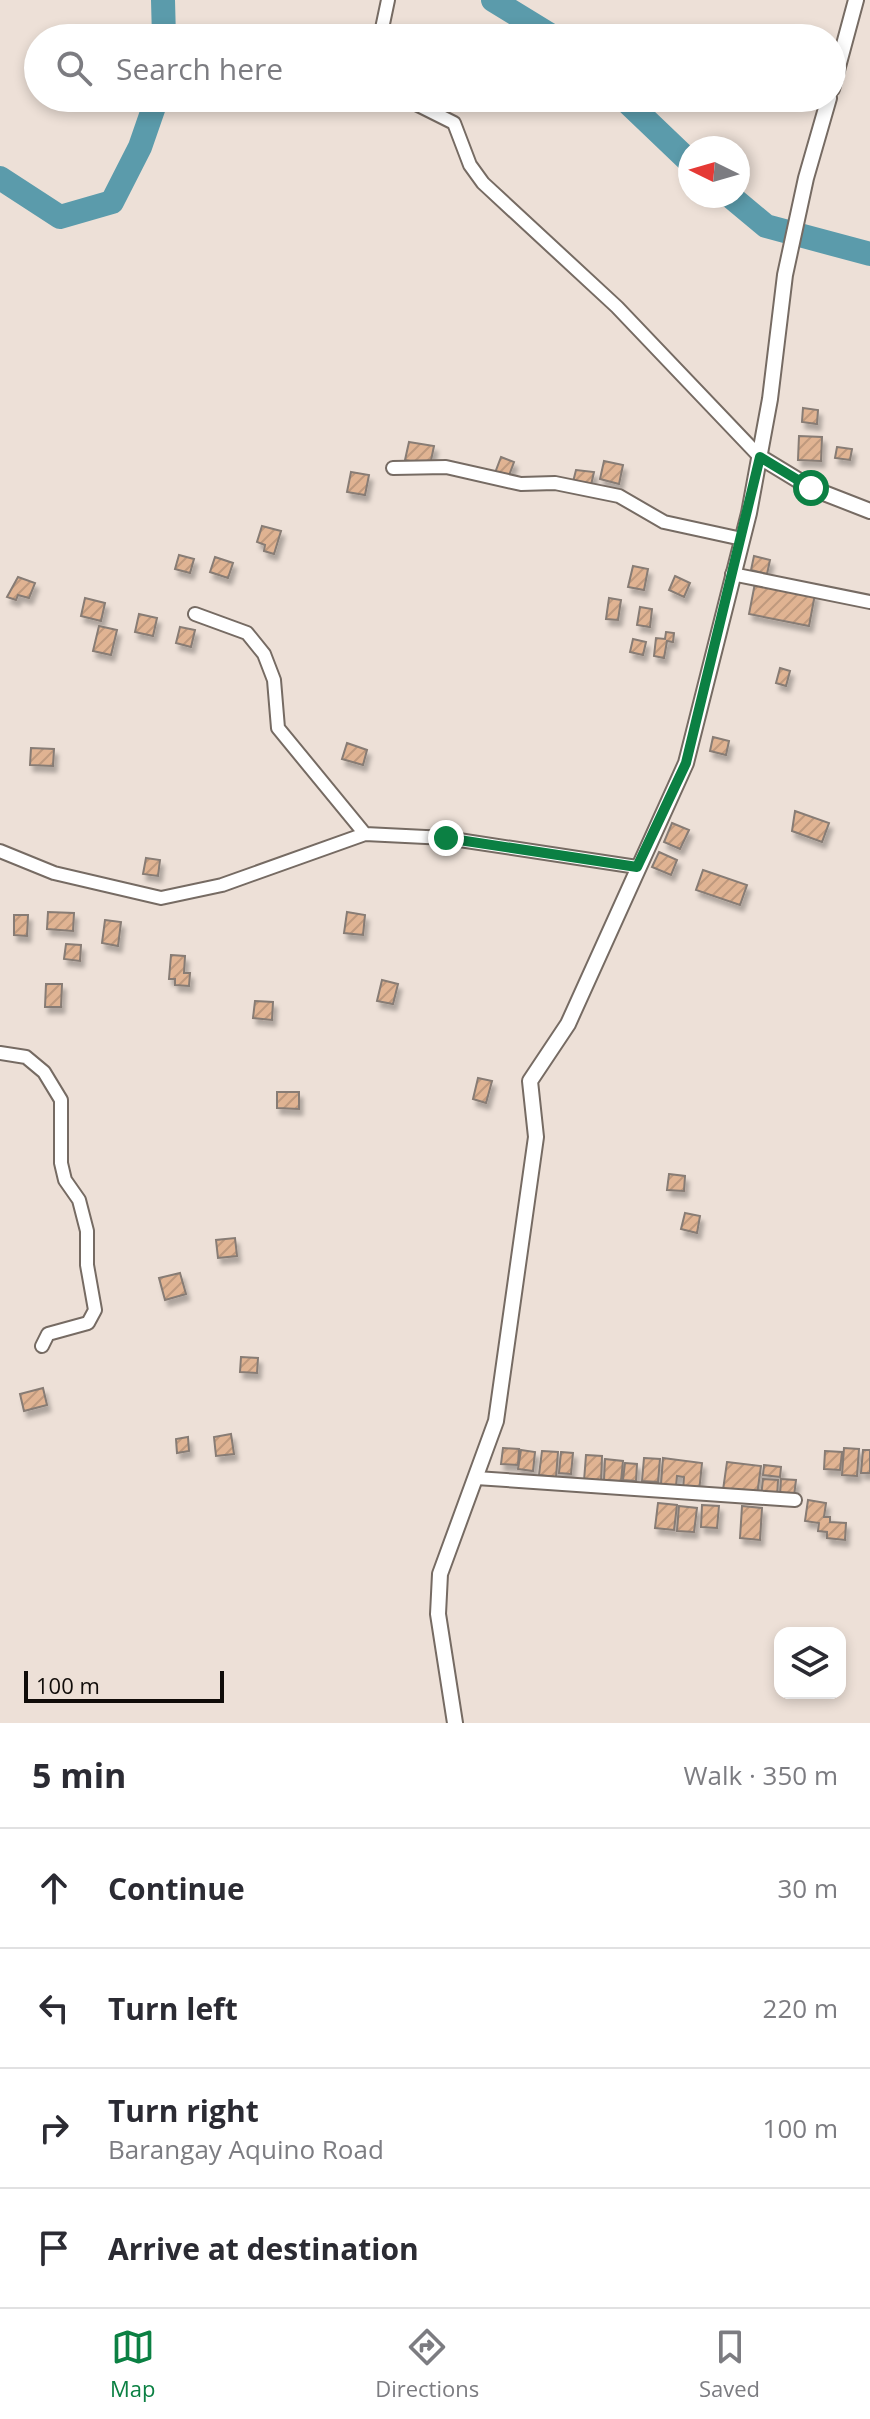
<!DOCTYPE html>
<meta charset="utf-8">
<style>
:root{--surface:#fff;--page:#f2f2f3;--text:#2b2b33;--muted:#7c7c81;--line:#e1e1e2;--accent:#0b8043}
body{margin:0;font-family:"Open Sans",sans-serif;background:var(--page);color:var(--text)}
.controls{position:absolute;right:24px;bottom:24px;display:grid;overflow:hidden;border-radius:16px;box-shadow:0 4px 12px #0003}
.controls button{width:72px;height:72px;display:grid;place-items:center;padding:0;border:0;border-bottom:2px solid var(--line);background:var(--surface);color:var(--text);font:40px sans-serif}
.compass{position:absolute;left:678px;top:136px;width:72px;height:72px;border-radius:50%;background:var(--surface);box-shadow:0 4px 12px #0003;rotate:275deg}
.scale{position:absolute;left:24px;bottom:20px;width:200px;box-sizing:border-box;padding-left:8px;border:4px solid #100c09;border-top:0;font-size:22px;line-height:28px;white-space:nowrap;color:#100c09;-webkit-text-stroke:6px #ede0d7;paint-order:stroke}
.stop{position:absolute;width:24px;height:24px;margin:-18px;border:6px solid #0b8043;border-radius:50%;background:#fff}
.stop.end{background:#0b8043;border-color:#fff;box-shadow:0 2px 8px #0008}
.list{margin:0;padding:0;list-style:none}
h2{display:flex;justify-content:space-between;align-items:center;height:104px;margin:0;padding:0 32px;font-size:34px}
h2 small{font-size:26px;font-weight:400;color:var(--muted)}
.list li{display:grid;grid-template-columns:52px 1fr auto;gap:24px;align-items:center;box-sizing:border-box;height:120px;padding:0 32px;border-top:2px solid var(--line)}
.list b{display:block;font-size:30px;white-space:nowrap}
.list p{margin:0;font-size:26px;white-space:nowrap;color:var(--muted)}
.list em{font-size:26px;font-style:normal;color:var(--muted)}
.icon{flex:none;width:44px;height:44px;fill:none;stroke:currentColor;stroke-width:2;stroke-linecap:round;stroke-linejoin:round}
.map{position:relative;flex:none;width:870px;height:1723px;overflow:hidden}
.search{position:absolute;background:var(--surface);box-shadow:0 4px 12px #0003;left:24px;right:24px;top:24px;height:88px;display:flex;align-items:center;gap:20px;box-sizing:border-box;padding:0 28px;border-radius:44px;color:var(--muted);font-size:30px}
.sheet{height:584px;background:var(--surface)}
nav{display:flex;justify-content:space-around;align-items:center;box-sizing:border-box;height:112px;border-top:2px solid var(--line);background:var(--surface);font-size:22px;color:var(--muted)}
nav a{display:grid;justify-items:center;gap:4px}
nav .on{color:var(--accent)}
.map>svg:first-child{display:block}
</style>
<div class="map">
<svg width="870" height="1723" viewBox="0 0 870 1723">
<defs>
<pattern id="building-hatch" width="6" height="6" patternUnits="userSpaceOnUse" patternTransform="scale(2)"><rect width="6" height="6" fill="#e0b392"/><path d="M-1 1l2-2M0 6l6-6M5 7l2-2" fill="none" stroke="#bf997d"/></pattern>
<filter id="shadow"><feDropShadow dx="3.5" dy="6" stdDeviation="2" flood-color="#0004"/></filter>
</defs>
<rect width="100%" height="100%" fill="#ede0d7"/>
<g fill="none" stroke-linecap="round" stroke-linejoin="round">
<path stroke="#5b9bab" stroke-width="24" d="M163 0 164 38
M493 0 555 38
M623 98 690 162
M0 178 60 217 112 202 140 147 157 98
M730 196 766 226 870 254"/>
</g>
<path fill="url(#building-hatch)" stroke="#877c74" stroke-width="2" filter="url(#shadow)" d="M803 408 818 410 817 424 802 422Z
M799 436 822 437 821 461 798 460Z
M409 442 434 446 430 465 405 460Z
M837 447 852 449 850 460 835 458Z
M501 457 514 462 508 478 495 473Z
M604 461 623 465 619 484 600 479Z
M576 470 594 472 591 485 573 482Z
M351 472 369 475 365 495 347 492Z
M262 526 281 531 274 554 264 551 265 545 257 542Z
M179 555 194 559 190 573 175 569Z
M754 556 770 560 767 574 751 570Z
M215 557 233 563 228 578 210 572Z
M633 566 648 569 644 590 628 587Z
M675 576 690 583 684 597 669 590Z
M18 577 35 583 29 598 18 595 16 600 7 597Z
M755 583 815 594 809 626 749 614Z
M85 598 105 603 101 621 81 616Z
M609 598 621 600 618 620 606 619Z
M640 607 652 609 650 627 637 625Z
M139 614 157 618 153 636 135 632Z
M99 626 117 630 111 655 93 651Z
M180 627 195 630 191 647 176 643Z
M666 632 674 633 673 642 667 641 664 658 654 656 656 638 665 639Z
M633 639 646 642 643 655 630 652Z
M780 668 790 671 786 686 776 683Z
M713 737 729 741 726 755 710 751Z
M347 743 367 750 363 765 342 759Z
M31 748 54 749 53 766 30 765Z
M795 811 829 823 822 842 792 831Z
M672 823 689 830 680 849 664 842Z
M659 852 677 860 671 875 652 867Z
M146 858 160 860 158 876 143 874Z
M703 870 747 885 740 905 696 890Z
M48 912 74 913 73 931 47 929Z
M347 912 365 915 363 935 344 933Z
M14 915H28L27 936 14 935Z
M105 920 121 922 118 946 102 943Z
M66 944 81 945 80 961 64 959Z
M171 955 185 956 184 973H190L189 986 175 985V979H169Z
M382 980 398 984 393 1004 377 1001Z
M46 984H62L61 1007H45Z
M255 1001 273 1002 272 1020 253 1018Z
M478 1078 492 1081 486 1103 473 1099Z
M277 1092H299V1109L277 1108Z
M669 1174 685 1176 684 1191 667 1190Z
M685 1213 700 1216 697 1233 681 1229Z
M235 1238 237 1256 218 1258 216 1240Z
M180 1273 186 1294 165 1300 159 1278Z
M241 1357 258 1358 257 1373 240 1372Z
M43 1388 47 1405 24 1411 20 1394Z
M231 1434 234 1454 216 1456 214 1437Z
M188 1437 189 1451 177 1453 176 1439Z
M503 1448 519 1449 518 1465 501 1464Z
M844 1448 859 1449 857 1476 842 1475Z
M521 1450 535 1452 533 1471 518 1469Z
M863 1450H870V1473H861Z
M542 1451 558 1452 556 1477 539 1475Z
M825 1451 842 1452 840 1470 824 1469Z
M561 1452 573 1453 571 1474 559 1473Z
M586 1455 602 1456 601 1482 584 1481Z
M644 1458 660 1459 658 1482 642 1481Z
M663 1458 702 1463 699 1492 683 1490 684 1477 677 1476 676 1486 661 1484Z
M605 1459 623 1461 621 1481 604 1480Z
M727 1462 761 1466 757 1495 723 1490Z
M625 1463 637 1464 636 1481 623 1480Z
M764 1465 781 1467 780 1477 763 1475Z
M763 1479 778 1480 777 1497H761Z
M781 1479 796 1480 794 1496 780 1495Z
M808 1500 826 1503 824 1517H830V1522L846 1523 845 1540 827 1538V1532L818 1531 819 1523 805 1521Z
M658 1503 677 1505 674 1530 655 1528Z
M702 1505 719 1506 717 1528 701 1527Z
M679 1506 697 1508 694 1532 677 1531Z
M742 1506 762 1508 760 1540 740 1538Z"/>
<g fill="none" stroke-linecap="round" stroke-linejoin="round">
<g stroke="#766b63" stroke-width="16">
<path id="minor" d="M380 38 388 0
M404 98 454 123 470 165 483 183 617 307 760 457
M393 468 446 467 521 484 555 483 619 496 664 522 742 539
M732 574 870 602
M195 614 247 633 264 654 274 680 278 728 365 834
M0 851 54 873 161 898 222 885 365 834 446 838 637 867
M0 1053 26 1057 44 1072 61 1100V1163L65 1180 79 1200 87 1231V1265L95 1310 88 1323 48 1334 42 1346
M476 1478 795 1500"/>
</g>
<g stroke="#766b63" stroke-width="18">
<path id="tertiary" d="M832 89 856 0
M760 457 811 488 870 511
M455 1723 438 1614 440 1574 496 1421 536 1137 530 1081 568 1024 686 763 749 513 770 399 785 275 806 178 829 98"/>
</g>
<use href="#minor" stroke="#fff" stroke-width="12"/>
<use href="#tertiary" stroke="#fff" stroke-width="14"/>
</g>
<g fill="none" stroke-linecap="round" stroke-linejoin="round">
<path stroke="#0b8043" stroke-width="10" d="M446 838 637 867 686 763 760 457 811 488"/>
</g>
</svg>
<div class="controls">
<button><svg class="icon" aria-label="layers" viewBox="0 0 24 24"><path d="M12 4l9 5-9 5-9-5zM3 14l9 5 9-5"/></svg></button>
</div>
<svg class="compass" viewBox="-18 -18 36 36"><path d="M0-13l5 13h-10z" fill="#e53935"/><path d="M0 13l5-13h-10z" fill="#7c7c81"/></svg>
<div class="scale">100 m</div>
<div class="stop" style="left:811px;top:488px"></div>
<div class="stop end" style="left:446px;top:838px"></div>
<div class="search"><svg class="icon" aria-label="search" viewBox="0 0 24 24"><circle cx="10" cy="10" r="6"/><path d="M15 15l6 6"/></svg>Search here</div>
</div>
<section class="sheet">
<h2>5 min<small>Walk · 350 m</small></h2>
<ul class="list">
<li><svg class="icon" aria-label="ahead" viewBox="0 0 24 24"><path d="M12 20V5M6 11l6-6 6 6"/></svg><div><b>Continue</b></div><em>30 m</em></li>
<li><svg class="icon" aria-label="left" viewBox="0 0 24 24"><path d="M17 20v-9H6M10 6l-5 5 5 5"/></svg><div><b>Turn left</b></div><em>220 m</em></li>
<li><svg class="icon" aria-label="right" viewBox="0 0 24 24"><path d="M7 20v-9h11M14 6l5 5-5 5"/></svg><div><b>Turn right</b><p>Barangay Aquino Road</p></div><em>100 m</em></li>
<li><svg class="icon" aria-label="arrive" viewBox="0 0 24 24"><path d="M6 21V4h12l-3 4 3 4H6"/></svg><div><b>Arrive at destination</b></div></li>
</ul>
</section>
<nav>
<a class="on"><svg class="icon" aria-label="map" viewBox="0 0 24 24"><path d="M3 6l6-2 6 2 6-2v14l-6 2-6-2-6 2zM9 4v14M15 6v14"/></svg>Map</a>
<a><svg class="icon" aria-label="directions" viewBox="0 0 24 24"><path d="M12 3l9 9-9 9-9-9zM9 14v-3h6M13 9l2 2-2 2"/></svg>Directions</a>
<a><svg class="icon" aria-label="saved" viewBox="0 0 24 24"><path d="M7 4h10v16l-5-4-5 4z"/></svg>Saved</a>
</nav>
